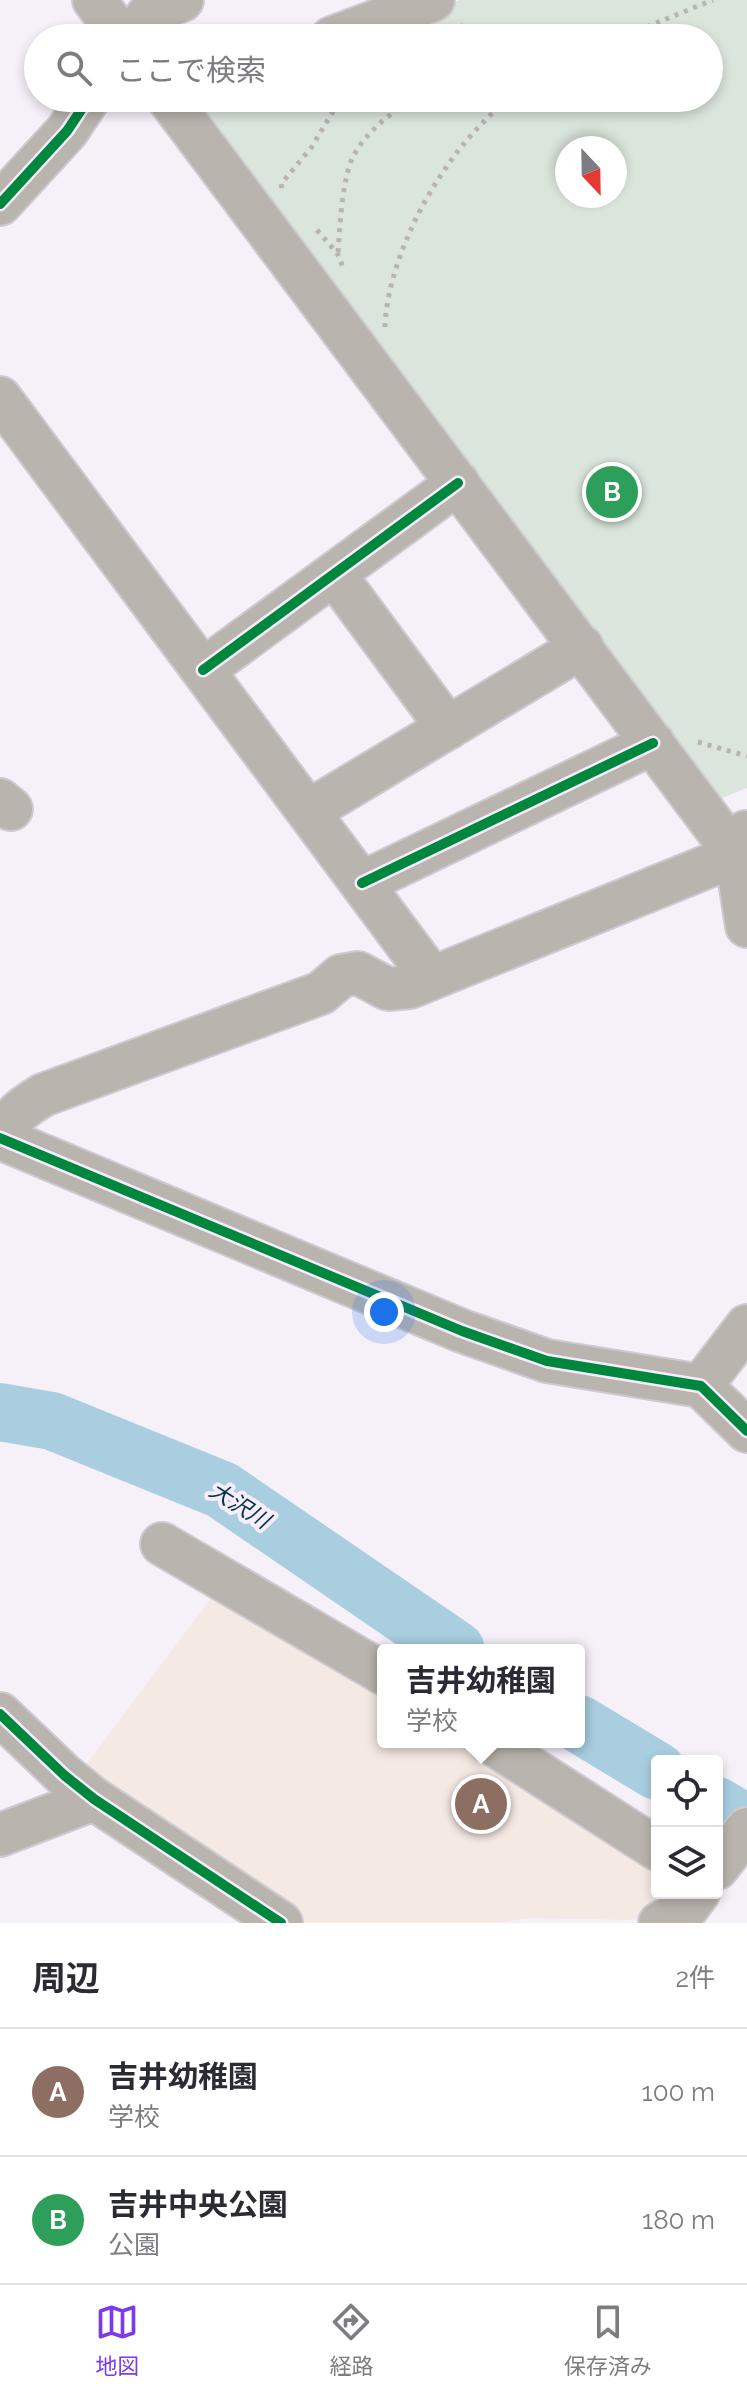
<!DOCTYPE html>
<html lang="ja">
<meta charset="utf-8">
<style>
:root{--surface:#fff;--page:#f7f7f7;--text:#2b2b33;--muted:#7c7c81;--line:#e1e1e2;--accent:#7c3aed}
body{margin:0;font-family:Raleway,"Noto Sans JP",sans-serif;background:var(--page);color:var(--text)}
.controls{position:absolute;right:24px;bottom:24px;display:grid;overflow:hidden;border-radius:8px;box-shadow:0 4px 12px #0003}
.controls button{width:72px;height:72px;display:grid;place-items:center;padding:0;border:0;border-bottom:2px solid var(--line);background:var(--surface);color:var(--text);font:40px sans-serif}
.compass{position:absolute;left:555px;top:136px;width:72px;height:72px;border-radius:50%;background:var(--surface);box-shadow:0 4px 12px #0003;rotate:158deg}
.you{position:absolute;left:384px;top:1312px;width:28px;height:28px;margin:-20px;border:6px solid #fff;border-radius:50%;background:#1a73e8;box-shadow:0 0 0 12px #1a73e833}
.badge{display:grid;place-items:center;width:52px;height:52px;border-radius:50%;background:var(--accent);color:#fff;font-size:26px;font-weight:700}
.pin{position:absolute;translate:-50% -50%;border:4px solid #fff;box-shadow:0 2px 8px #0006}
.popup{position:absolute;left:377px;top:1644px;width:208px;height:104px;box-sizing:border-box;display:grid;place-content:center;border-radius:8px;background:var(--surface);filter:drop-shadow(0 2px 6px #0005);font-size:26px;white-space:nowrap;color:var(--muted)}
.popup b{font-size:30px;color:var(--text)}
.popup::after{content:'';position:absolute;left:50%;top:100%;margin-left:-16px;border:16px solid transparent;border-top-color:var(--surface)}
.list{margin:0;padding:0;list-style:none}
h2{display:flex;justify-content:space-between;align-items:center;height:104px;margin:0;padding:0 32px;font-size:34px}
h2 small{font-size:26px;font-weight:400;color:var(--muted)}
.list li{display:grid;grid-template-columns:52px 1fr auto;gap:24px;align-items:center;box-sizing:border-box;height:128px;padding:0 32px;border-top:2px solid var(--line)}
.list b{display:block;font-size:30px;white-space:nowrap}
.list p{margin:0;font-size:26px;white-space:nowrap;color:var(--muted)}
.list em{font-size:26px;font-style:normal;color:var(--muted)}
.icon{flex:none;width:44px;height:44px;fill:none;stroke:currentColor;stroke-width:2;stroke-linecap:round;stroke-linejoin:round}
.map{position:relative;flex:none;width:747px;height:1923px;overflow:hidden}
.search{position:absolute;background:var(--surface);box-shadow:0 4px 12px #0003;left:24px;right:24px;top:24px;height:88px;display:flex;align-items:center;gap:20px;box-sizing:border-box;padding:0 28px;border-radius:44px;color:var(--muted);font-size:30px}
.sheet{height:360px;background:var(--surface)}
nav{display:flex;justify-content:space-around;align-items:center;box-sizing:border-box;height:112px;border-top:2px solid var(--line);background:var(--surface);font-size:22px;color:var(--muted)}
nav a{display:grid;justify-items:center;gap:4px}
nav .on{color:var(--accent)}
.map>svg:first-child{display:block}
</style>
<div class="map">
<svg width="747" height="1923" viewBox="0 0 747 1923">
<rect width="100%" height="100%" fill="#f6f0f8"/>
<path fill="#f5e9e3" d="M218 1589 383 1684V1742H474L657 1859V1893H683L657 1914 630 1920 529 1918 497 1923H306L79 1774Z"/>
<path fill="#dae5db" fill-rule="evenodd" d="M460 0H747V788L714 801 180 105 199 98H709V38H359ZM567 148H615V196H567Z"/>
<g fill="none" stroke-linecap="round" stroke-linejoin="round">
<path stroke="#a8cee0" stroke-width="58" d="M0 1412 52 1421 222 1490 456 1650
M579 1724 657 1771
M717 1806 747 1824"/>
<g stroke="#cfcad1" stroke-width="46">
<path id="minor" d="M94 0 123 38
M131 38 148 15 182 0
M332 38 433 0
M168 98 736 855 747 926
M0 204 67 131 89 98
M0 398 432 978
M334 574 448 728
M203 670 458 483
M0 800 11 809
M309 811 582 647
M362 883 653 743
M0 1138 462 1331 547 1361 701 1386 747 1431
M1 1138C12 1115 22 1108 43 1095L321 993 341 976 358 973 388 989 410 987 736 855 746 832
M701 1386 747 1326
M162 1544 383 1673
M0 1714 64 1775 94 1799 281 1923
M490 1742 657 1849
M0 1835 94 1799
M717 1868 747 1829
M660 1923 687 1908 698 1893"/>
</g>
<path stroke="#b9b4b2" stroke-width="5" stroke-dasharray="4 6" stroke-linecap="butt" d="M460 24 465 38
M619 38 713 0
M282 188 281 184 311 148 332 113 345 98
M317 230 337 253 343 267
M338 252C340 226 342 182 352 159 364 133 391 113 414 98
M385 327C388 249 448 144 511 98
M698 742 747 756"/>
<use href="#minor" stroke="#bab4ae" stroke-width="42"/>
<g stroke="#f7ecfc" stroke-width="15">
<path id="cycleway" d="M0 204 67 131 89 98
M203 670 458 483
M362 883 653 743
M0 1138 462 1331 547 1361 701 1386 747 1431
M0 1714 64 1775 94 1799 281 1923"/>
</g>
<use href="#cycleway" stroke="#00873e" stroke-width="10"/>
</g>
<g text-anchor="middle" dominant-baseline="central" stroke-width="8" stroke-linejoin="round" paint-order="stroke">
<g font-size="22" font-style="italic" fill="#003646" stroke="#f7ecfc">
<text transform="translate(240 1505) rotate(32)">大沢川</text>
</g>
</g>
</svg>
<div class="controls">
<button><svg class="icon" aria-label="locate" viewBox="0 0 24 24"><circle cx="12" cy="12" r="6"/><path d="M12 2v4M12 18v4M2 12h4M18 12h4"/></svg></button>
<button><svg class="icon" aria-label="layers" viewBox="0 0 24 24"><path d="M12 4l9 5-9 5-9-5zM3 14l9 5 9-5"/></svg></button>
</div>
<svg class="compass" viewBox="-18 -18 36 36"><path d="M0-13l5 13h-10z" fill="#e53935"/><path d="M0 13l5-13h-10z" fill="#7c7c81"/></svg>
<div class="you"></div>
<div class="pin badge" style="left:481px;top:1804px;background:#8d6e63">A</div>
<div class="popup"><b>吉井幼稚園</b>学校</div>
<div class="pin badge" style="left:612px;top:492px;background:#2e9e5b">B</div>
<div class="search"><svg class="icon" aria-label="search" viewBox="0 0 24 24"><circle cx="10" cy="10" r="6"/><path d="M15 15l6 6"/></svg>ここで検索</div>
</div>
<section class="sheet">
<h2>周辺<small>2件</small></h2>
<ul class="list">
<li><span class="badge" style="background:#8d6e63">A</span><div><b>吉井幼稚園</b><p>学校</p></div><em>100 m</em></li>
<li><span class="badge" style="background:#2e9e5b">B</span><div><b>吉井中央公園</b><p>公園</p></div><em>180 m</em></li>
</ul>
</section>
<nav>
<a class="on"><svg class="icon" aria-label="map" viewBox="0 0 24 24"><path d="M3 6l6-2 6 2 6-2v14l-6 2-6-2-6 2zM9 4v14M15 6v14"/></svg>地図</a>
<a><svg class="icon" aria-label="directions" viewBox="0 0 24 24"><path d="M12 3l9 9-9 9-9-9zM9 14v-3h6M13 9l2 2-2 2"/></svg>経路</a>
<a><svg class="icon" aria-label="saved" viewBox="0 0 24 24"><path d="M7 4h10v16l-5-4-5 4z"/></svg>保存済み</a>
</nav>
